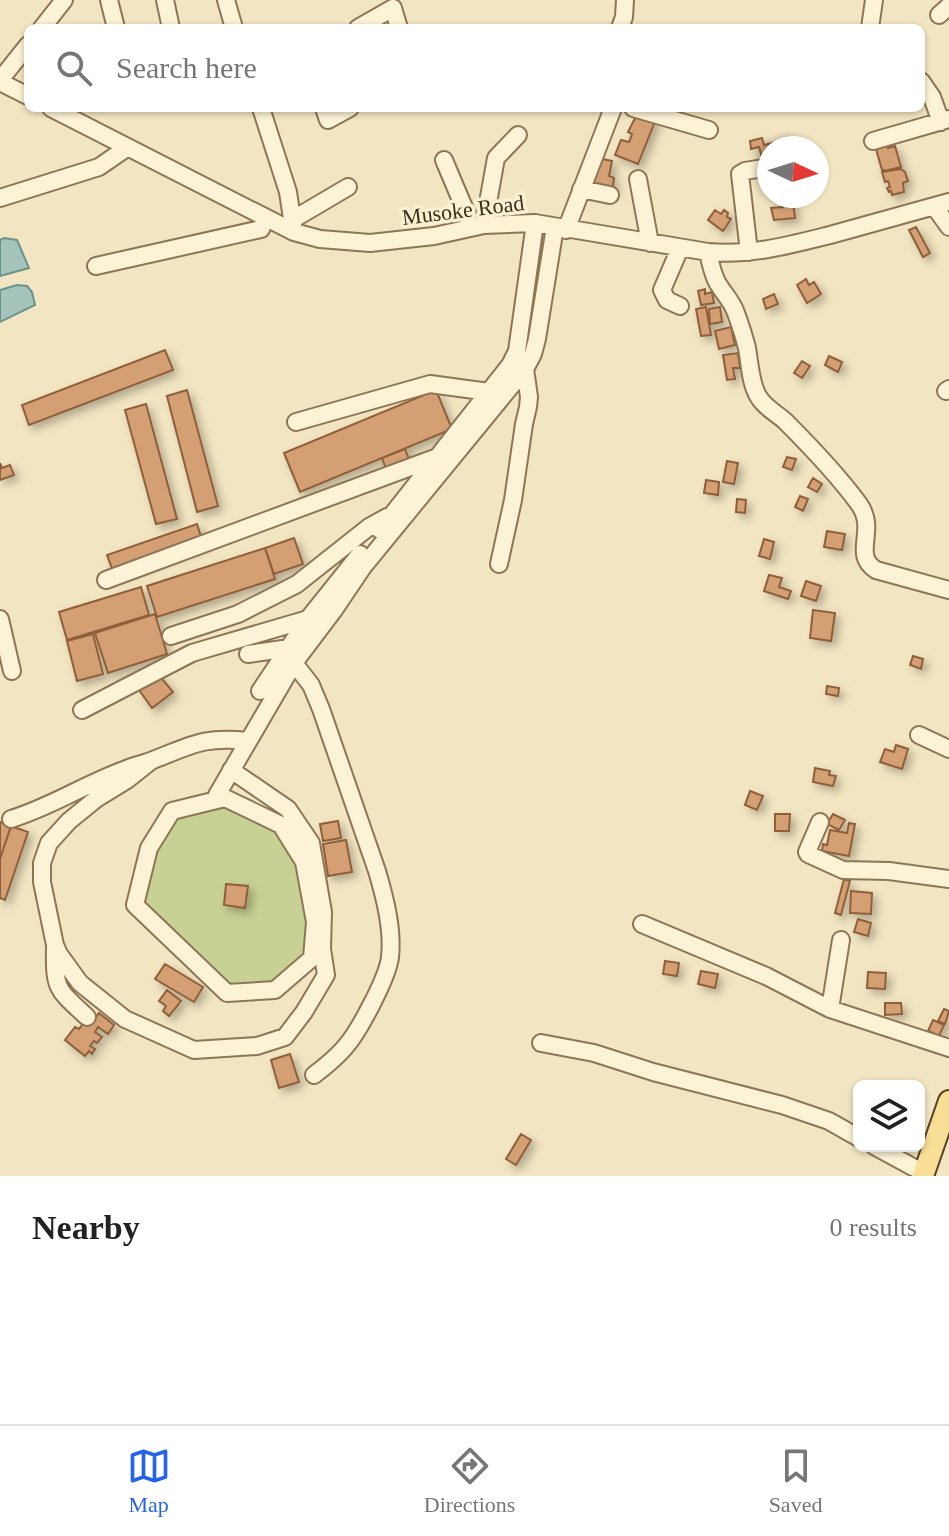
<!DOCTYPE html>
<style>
:root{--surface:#fff;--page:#f2f2f2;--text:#222;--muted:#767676;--line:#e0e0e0;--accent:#2563eb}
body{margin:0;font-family:Georgia,serif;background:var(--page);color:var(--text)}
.controls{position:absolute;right:24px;bottom:24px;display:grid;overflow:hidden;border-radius:12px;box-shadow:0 2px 6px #0004}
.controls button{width:72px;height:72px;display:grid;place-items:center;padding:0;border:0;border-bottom:2px solid var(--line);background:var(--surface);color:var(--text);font:40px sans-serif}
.compass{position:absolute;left:757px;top:136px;width:72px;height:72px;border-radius:50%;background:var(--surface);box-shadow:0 2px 6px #0004;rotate:94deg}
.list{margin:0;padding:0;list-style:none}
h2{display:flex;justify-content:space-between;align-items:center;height:104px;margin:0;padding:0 32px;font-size:34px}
h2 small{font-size:26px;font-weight:400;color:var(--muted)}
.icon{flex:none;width:44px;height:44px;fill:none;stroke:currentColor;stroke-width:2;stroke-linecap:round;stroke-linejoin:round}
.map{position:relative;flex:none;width:949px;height:1176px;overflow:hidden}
.search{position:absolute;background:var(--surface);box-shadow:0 2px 6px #0004;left:24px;right:24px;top:24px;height:88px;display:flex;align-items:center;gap:20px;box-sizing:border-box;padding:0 28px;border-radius:12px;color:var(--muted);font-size:30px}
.sheet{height:248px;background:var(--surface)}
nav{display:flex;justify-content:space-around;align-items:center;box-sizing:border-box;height:112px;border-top:2px solid var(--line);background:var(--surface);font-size:22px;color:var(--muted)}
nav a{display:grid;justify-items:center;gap:4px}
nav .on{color:var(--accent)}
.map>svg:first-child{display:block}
</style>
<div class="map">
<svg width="949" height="1176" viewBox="0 0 949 1176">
<defs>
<filter id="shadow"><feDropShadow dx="4.5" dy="4.5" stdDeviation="4" flood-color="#0004"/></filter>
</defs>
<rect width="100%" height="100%" fill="#f2e5c1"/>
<path fill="#c8d194" d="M225 798 281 825 304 862 312 958 275 990 227 993 135 905 172 811Z"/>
<path fill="#a4c4bc" stroke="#6a938b" stroke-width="2" d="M4 238 17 240 29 268 0 276V240Z
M17 285 27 286 32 292 35 305 0 322V290Z"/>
<path fill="#d49f73" stroke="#8f5f3a" stroke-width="2" filter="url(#shadow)" d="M636 116 656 119 638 164 615 155 621 140 629 142 632 134 628 132Z
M762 138 764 145 785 140 787 148H769V156L762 158 759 147 751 149 750 141Z
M887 145 888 148 895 146 901 167 884 171V170H882L876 149Z
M598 158 612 161 609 176 614 178 612 192 585 186Z
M901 169 905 172 908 181 903 183 904 192 892 195 891 191 889 192 887 188 890 187 888 181 885 182 882 172Z
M786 199V204L793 202 795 218 774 220 771 208 783 207 782 200Z
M715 210 721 214 724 210 728 213 727 217 731 219 723 231 708 220Z
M916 227 930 253 923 257 909 230Z
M806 279 809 285 814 282 821 294 807 303 797 285Z
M705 289V294L712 292 714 303 701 305 698 291Z
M774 294 778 304 766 309 763 299Z
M706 307 711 335 701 336 696 309Z
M720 307 722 322 710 324 709 309Z
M731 327 735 345 719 349 715 331Z
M165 350 173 370 29 425 22 405Z
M738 353 740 368H733L735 379 727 380 723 355Z
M829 356 842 362 838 372 825 365Z
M802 361 810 366 802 378 794 373Z
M187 390 218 506 197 512 167 396Z
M436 390 452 429 300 492 284 453Z
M146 404 177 519 156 524 125 410Z
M405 449 409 459 386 469 382 458Z
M787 457 796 459 792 470 783 467Z
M727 461 738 463 734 484 723 482Z
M0 463 2 468 10 465 14 475 0 480Z
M813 478 822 484 817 492 808 487Z
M706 480 719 482 718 495 704 493Z
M800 496 808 499 803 511 795 507Z
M737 499 746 500 745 513 736 512Z
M197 524 203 543 114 574 107 555Z
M827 531 845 534 842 550 824 547Z
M294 538 303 564 274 574 265 548Z
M764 539 774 542 770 559 759 556Z
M265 548 275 579 157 617 147 586Z
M769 575 782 578 779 587 791 591 788 599 764 591Z
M806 581 821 586 816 601 801 596Z
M141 587 149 615 67 640 59 612Z
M813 610 835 613 831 641 810 638Z
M155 614 167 654 108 673 95 633Z
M93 634 103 674 77 681 67 641Z
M913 656 923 659 921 669 910 665Z
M159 675 173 692 152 708 139 690Z
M827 686 839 688 838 696 826 694Z
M896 745 908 749 902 769 880 762 885 749 894 752Z
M815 768 830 771 829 775 836 776 833 786 813 782Z
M750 791 763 796 757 810 745 805Z
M775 814H790L789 831H775Z
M833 814 845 820 839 830 827 824Z
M338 821 341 838 323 841 320 824Z
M0 822 11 826 0 859Z
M849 823 855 824 849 856 822 851 823 844 827 845 830 830 847 833Z
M11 826 28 832 5 900 0 898V859Z
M346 840 352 872 328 876 323 844Z
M844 879 850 881 841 915 835 913Z
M226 884 248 886 245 908 224 905Z
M851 891 872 893 871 914 850 913Z
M858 919 871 923 868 936 854 932Z
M665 961 679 963 677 976 663 974Z
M165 964 203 987 194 1002 155 979Z
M701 971 718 974 715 988 698 984Z
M868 972 886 973 885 989 867 988Z
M167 990 181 1001 169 1016 163 1011 166 1006 159 1001Z
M885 1003H901L902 1014 885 1015Z
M944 1009 949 1011 945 1024 938 1021Z
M99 1013 114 1025 108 1034 98 1027 95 1032 102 1037 97 1043 94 1041 90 1046 95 1049 92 1054 89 1051 85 1056 65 1040 75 1027 79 1029 85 1021 90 1025Z
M933 1020 944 1025 939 1036 928 1031Z
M290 1054 299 1082 279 1088 271 1060Z
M521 1134 531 1140 516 1165 506 1159Z"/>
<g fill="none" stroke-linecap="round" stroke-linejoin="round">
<g stroke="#8d7657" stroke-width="20">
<path id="minor" d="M109 0 116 28
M165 0 171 28
M226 0 234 28
M939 15 949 6
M42 28 64 0
M358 28 393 8 399 28
M620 28 624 17 625 0
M870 28 874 0
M0 80 28 45
M921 81 932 97 941 122
M0 82 28 96
M51 108 294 232 320 239 370 243 434 236 484 225 535 223 708 252C750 256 790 245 830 235 870 224 909 213 949 202
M261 108 288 192 294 232
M324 108 328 120 350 108
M633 108 709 130
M873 141 949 119
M444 160 468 217 470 228
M638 179 650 243
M581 189 610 195
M0 198 99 167 128 147
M934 206 949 227
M292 220 348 187
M484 225 496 158 518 135
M566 230 613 108
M680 248 662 290 667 300 680 306
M708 252C710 262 712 272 717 282 723 293 732 301 736 313 740 324 744 336 747 348 750 364 750 382 758 396 764 407 776 413 785 421 811 447 837 474 859 504 878 531 851 554 876 570L949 590
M749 252 740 174 745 171 769 167
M96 266 261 229 266 218
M946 391 949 389
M296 422 430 384 489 392
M380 530 510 365 517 351 535 223
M499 564 513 500 524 424 528 407 529 397 525 369
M106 580 435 458
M0 619 12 671
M171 636 238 614 297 584 369 527 387 517
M248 654 289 648
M294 663 311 685 321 709 377 871C385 898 393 929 390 957 388 977 359 1031 346 1046 336 1058 326 1066 314 1075
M260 691 308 619 360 554
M82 710 192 653 308 619
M919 735 949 749
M151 761 127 780 96 799 69 821 49 843 42 863V882L55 945 59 954 80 983 125 1019 194 1050 257 1046 285 1037 304 1012 326 975 322 949 323 912 311 843 288 809 231 770
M217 795 294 663 334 610 363 567 525 369 533 354 537 339 555 227
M225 798 281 825 304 862 315 922 312 958 275 990 227 993 135 905 149 848 172 811Z
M11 819C51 807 85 784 124 770 133 766 143 764 153 760 192 745 204 736 248 741
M820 822 807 852 808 854 843 870 889 871 949 879
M642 924 766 976 830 1009 949 1048
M55 947C54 990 57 989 87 1017
M830 1009 841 940
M541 1043 594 1053 653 1072 782 1105 829 1121 859 1138
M874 1146 924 1173"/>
</g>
<g stroke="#5b432b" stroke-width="24">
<path id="major" d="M923 1176 949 1101"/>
</g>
<use href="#minor" stroke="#fcf2d5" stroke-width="16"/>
<use href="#major" stroke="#f9de95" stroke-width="20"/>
</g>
<g text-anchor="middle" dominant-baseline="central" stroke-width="7" stroke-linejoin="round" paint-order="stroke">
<g font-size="22" fill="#3c2d1c" stroke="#f9efd1">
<text transform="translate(463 210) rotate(-7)">Musoke Road</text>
</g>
</g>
</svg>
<div class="controls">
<button><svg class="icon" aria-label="layers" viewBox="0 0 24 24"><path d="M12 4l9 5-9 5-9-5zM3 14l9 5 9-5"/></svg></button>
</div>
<svg class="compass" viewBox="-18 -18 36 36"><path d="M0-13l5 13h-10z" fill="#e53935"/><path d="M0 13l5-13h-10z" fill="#767676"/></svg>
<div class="search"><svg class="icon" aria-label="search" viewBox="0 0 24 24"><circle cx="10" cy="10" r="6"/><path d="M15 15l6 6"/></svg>Search here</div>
</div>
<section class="sheet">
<h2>Nearby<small>0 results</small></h2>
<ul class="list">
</ul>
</section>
<nav>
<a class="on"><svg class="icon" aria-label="map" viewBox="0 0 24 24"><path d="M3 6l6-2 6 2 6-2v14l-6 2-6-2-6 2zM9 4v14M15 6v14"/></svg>Map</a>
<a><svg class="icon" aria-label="directions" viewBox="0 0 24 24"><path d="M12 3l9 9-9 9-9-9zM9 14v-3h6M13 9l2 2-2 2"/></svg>Directions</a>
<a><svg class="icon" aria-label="saved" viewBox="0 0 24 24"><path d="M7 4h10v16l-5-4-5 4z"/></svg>Saved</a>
</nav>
